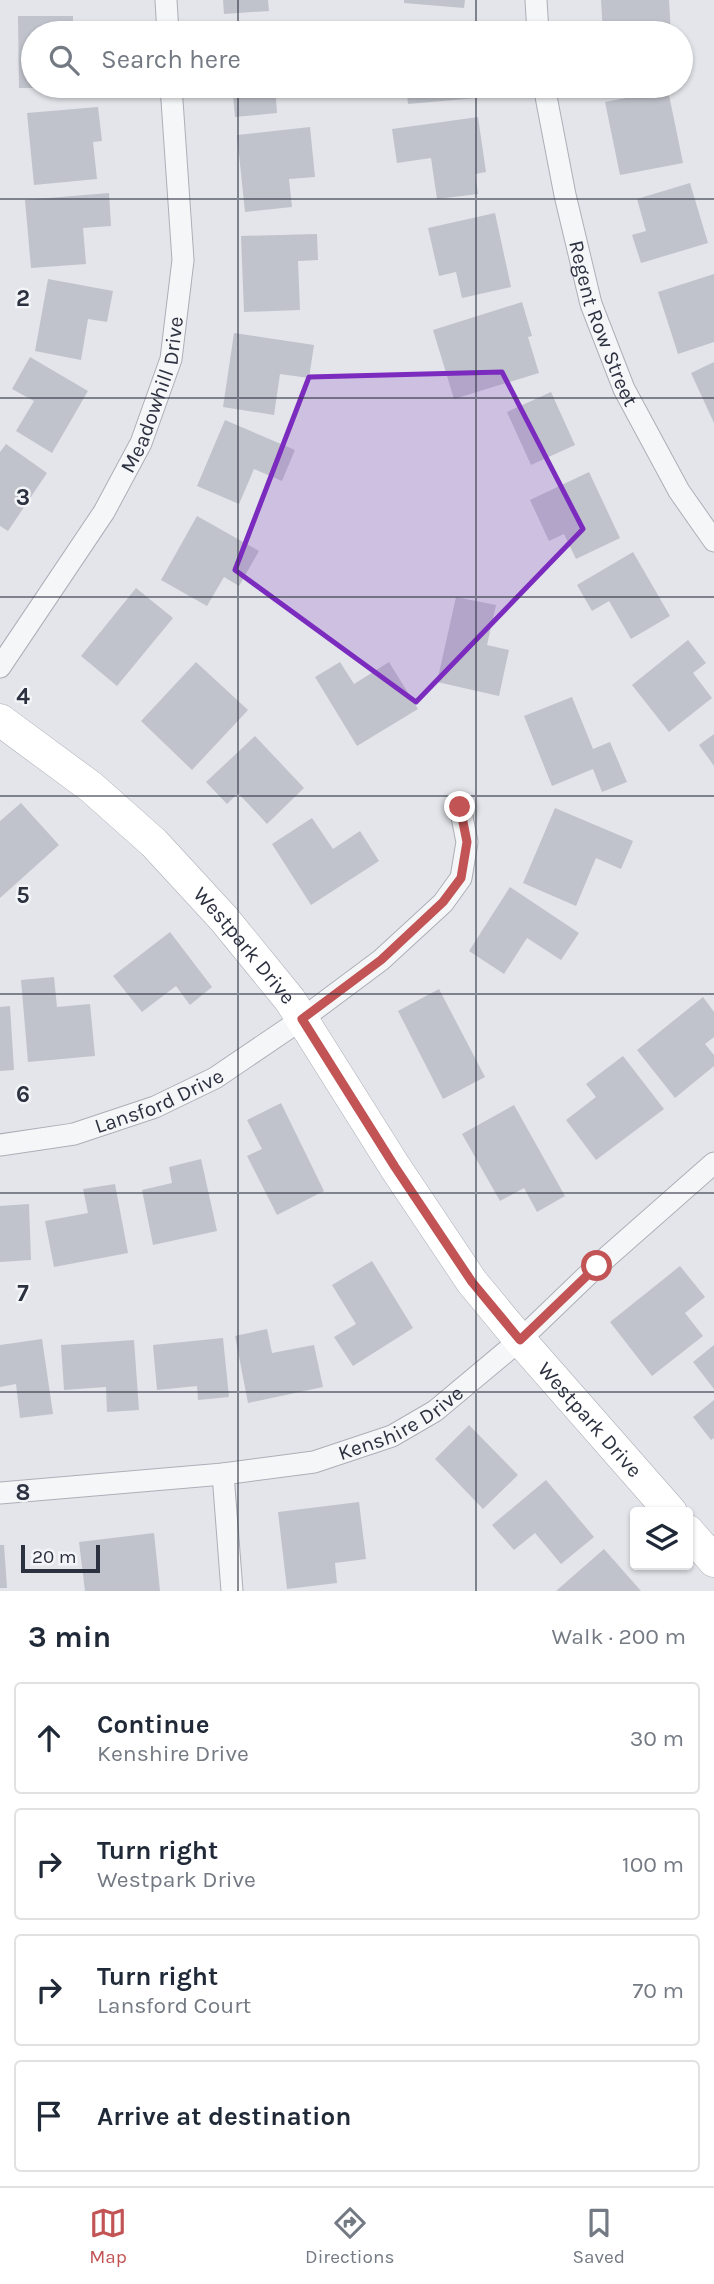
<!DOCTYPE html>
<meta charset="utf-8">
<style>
:root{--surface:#fff;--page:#f6f6f7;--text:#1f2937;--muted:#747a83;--line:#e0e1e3;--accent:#c25455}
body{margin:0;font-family:Karla,sans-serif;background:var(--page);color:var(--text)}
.controls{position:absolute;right:21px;bottom:21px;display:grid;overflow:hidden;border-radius:7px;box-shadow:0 2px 5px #0004}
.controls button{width:63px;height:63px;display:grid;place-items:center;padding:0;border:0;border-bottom:2px solid var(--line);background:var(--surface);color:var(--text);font:35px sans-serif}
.scale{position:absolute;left:21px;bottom:18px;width:79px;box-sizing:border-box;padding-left:7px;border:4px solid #2c3140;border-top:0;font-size:19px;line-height:24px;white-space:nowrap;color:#2c3140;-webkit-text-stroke:5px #f2f4f7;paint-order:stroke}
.stop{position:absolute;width:21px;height:21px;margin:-16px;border:5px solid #c25455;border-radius:50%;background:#fff}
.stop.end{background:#c25455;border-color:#fff;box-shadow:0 2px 7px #0008}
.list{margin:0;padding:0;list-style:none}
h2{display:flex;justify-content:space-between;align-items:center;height:91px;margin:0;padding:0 28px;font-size:30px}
h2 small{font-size:23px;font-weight:400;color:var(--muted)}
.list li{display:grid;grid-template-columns:46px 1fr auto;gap:21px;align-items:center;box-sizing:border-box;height:112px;margin:0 14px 14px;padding:0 14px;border:2px solid var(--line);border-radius:7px}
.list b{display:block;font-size:26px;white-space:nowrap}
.list p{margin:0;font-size:23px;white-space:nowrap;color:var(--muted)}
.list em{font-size:23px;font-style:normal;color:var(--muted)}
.icon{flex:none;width:38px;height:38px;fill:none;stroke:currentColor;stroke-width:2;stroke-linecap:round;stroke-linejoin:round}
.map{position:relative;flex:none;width:714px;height:1591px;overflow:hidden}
.search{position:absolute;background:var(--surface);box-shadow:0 2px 5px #0004;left:21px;right:21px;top:21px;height:77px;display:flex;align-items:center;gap:18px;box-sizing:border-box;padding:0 24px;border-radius:38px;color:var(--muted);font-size:26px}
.sheet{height:595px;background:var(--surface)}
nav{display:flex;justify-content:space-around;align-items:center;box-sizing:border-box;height:98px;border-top:2px solid var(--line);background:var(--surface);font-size:19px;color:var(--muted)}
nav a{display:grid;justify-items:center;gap:4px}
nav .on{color:var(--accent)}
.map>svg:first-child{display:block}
</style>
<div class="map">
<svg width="714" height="1591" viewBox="0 0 714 1591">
<rect width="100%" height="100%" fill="#e3e5ea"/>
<path fill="#c1c3cc" d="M223 0H268L269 11 224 14Z
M404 0H465L464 8 404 3Z
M601 0H669L671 33H631V32L603 33Z
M18 16H73V33H33V86H94V88H19Z
M465 26 466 33H411V31Z
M232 86H275L277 113 235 117Z
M406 86H476L477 98 408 104Z
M668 90 683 163 620 175 605 102Z
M98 107 102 141 93 142 97 179 34 185 27 113Z
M478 117 486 172 475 174 478 194 437 199 431 158 397 163 392 129Z
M310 127 315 177 289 179 292 207 245 212 237 135Z
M690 183 708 243 641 263 632 235 646 231 637 199Z
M109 193 111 226 83 228 86 264 31 268 25 200Z
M495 213 511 287 462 298 456 272 439 276 428 228Z
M317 234 318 260 298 261 300 310 244 312 241 236Z
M714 274V342L678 354 658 292Z
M48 279 113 291 107 322 88 319 81 360 35 351Z
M522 302 532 336 528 337 539 373 454 399 433 330Z
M234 333 314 345 309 378 280 374 274 415 223 407Z
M30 357 88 391 52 453 16 431 34 401 12 389Z
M714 362V423L691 373Z
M551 392 575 445 531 465 507 412Z
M225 420 295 450 282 481 254 469 239 504 197 486Z
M6 444 47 473 8 531 0 526V452Z
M589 472 620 538 576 559 564 534 549 541 530 500Z
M197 516 259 551 239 586 224 577 207 606 161 580Z
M633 552 670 616 631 639 609 601 592 611 577 585Z
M136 588 173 618 117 686 81 656Z
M456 597 496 605 487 645 509 650 499 696 437 682Z
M688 640 706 663 693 673 712 698 669 732 632 685Z
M196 662 248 710 192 770 141 721Z
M340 662 354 684 389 662 418 709 357 746 315 677Z
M572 697 593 749 610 742 627 782 602 792 593 769 552 786 524 716Z
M714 734V766L699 745Z
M255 736 304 788 267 824 238 793 227 804 206 782Z
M21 803 59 845 0 898V821Z
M555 808 633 841 621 869 596 858 576 906 523 883Z
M312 818 333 849 360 831 379 861 311 905 272 844Z
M510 887 579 933 561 960 527 938 504 974 469 951Z
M170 932 212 987 190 1005 176 986 142 1012 113 976Z
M54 977 57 1007 90 1004 95 1056 28 1062 21 980Z
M439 989 485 1077 443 1099 398 1011Z
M703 997 714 1012V1037L705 1044 714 1055V1066L675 1098 637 1050Z
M10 1006 14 1070 0 1071V1007Z
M623 1056 664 1109 596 1160 566 1120 596 1097 586 1084Z
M281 1103 324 1191 277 1215 247 1156 262 1149 247 1120Z
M514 1105 565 1196 537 1212 524 1188 500 1201 462 1134Z
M201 1159 217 1231 153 1245 142 1190 172 1183 169 1167Z
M115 1184 128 1253 54 1267 45 1221 88 1213 83 1189Z
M29 1204 31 1260 0 1262V1206Z
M372 1261 413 1328 353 1366 334 1337 356 1324 332 1285Z
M680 1266 705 1297 685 1313 703 1336 652 1376 610 1322Z
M267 1329 272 1353 314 1345 323 1387 248 1403 235 1336Z
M223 1338 229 1397 198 1400 197 1386 157 1390 153 1345Z
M42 1339 53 1414 20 1418 16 1384 0 1387V1345Z
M134 1340 139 1410 107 1412 106 1387 64 1390 61 1345Z
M714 1345V1389L693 1362Z
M714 1400V1438L711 1440 693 1417Z
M469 1425 518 1475 483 1509 435 1459Z
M546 1480 594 1537 561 1564 535 1533 514 1550 492 1525Z
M359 1502 366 1559 335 1563 337 1583 287 1589 278 1512Z
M154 1533 160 1591H85L79 1542Z
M0 1545H4L7 1588H0Z
M604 1549 641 1591H556Z"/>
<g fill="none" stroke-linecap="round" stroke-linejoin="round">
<g stroke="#acafb7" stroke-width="23">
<g id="street">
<path d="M166 0 168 33"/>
<path d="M536 0 538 33"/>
<path id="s1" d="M544 86 565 195 591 304 624 389 679 491 714 541"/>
<path id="s2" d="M0 667 104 512 141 443 171 359 183 260 171 86"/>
<path id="s3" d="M0 1145 74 1134 155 1107 215 1078 302 1019 381 960 443 903 461 878 467 842 460 807"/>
<path d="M223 1474 232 1591"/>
<path id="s4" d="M0 1493 223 1474 314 1462 392 1436 435 1411 520 1340 597 1266 714 1163"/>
</g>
</g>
<g stroke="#acafb7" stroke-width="33">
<g id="secondary">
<path id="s5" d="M0 720 91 787 154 843 224 919 290 1000 395 1167 472 1282 520 1340 671 1512"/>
<path d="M688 1531 714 1561"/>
</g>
</g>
<use href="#street" stroke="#f5f6f8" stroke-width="21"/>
<use href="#secondary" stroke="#fff" stroke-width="32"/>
</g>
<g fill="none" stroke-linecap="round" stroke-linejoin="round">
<path stroke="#c25455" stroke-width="9" d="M460 807 467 842 461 878 443 902 381 960 302 1019 395 1167 472 1282 520 1340 597 1266"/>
</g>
<path fill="#7b2cbf" fill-opacity="0.2" stroke="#7b2cbf" stroke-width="5" stroke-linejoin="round" d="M502 372 583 529 416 702 235 570 309 377Z"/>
<path fill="none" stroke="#2c3140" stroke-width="2" stroke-opacity="0.55" d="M238 0V33M476 0V33M238 86V1591M476 86V1591M0 199H714M0 398H714M0 597H714M0 796H714M0 994H714M0 1193H714M0 1392H714"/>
<g text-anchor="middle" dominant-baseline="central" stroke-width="5" stroke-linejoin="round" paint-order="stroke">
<g font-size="21" fill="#2c3140" stroke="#f2f4f7">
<text stroke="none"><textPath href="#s1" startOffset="245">Regent Row Street</textPath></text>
<text stroke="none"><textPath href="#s2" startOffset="315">Meadowhill Drive</textPath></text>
<text stroke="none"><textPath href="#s5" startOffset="334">Westpark Drive</textPath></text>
<text stroke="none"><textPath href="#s3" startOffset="166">Lansford Drive</textPath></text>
<text stroke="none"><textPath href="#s5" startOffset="922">Westpark Drive</textPath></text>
<text stroke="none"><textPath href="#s4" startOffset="411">Kenshire Drive</textPath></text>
</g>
</g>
<g font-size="23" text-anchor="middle" font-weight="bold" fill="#2c3140" stroke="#f2f4f7" stroke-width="5" stroke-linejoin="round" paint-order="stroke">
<text x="23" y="306">2</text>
<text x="23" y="505">3</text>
<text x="23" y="704">4</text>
<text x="23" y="903">5</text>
<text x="23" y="1102">6</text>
<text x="23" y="1301">7</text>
<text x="23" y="1500">8</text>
</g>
</svg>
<div class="controls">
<button><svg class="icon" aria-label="layers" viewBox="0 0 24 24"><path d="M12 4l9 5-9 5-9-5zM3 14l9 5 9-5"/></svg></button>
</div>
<div class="scale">20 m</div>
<div class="stop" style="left:597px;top:1266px"></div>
<div class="stop end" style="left:460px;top:807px"></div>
<div class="search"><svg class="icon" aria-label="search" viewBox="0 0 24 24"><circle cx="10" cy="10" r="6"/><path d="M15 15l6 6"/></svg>Search here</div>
</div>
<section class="sheet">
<h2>3 min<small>Walk · 200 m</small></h2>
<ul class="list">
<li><svg class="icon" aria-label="ahead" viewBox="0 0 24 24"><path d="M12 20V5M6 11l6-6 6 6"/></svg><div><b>Continue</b><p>Kenshire Drive</p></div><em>30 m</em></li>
<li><svg class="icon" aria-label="right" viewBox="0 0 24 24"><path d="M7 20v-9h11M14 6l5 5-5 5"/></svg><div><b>Turn right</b><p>Westpark Drive</p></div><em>100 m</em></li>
<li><svg class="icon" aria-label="right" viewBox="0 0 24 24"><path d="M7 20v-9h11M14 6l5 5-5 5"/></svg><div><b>Turn right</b><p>Lansford Court</p></div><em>70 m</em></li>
<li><svg class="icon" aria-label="arrive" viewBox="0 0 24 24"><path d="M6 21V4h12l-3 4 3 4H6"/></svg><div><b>Arrive at destination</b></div></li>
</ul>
</section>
<nav>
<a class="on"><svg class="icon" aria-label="map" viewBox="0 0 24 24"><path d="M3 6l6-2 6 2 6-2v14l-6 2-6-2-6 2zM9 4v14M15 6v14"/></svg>Map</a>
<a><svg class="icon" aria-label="directions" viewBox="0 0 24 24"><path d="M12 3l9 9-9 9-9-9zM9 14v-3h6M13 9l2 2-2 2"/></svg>Directions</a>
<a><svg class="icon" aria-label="saved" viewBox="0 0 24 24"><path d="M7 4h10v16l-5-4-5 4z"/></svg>Saved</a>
</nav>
